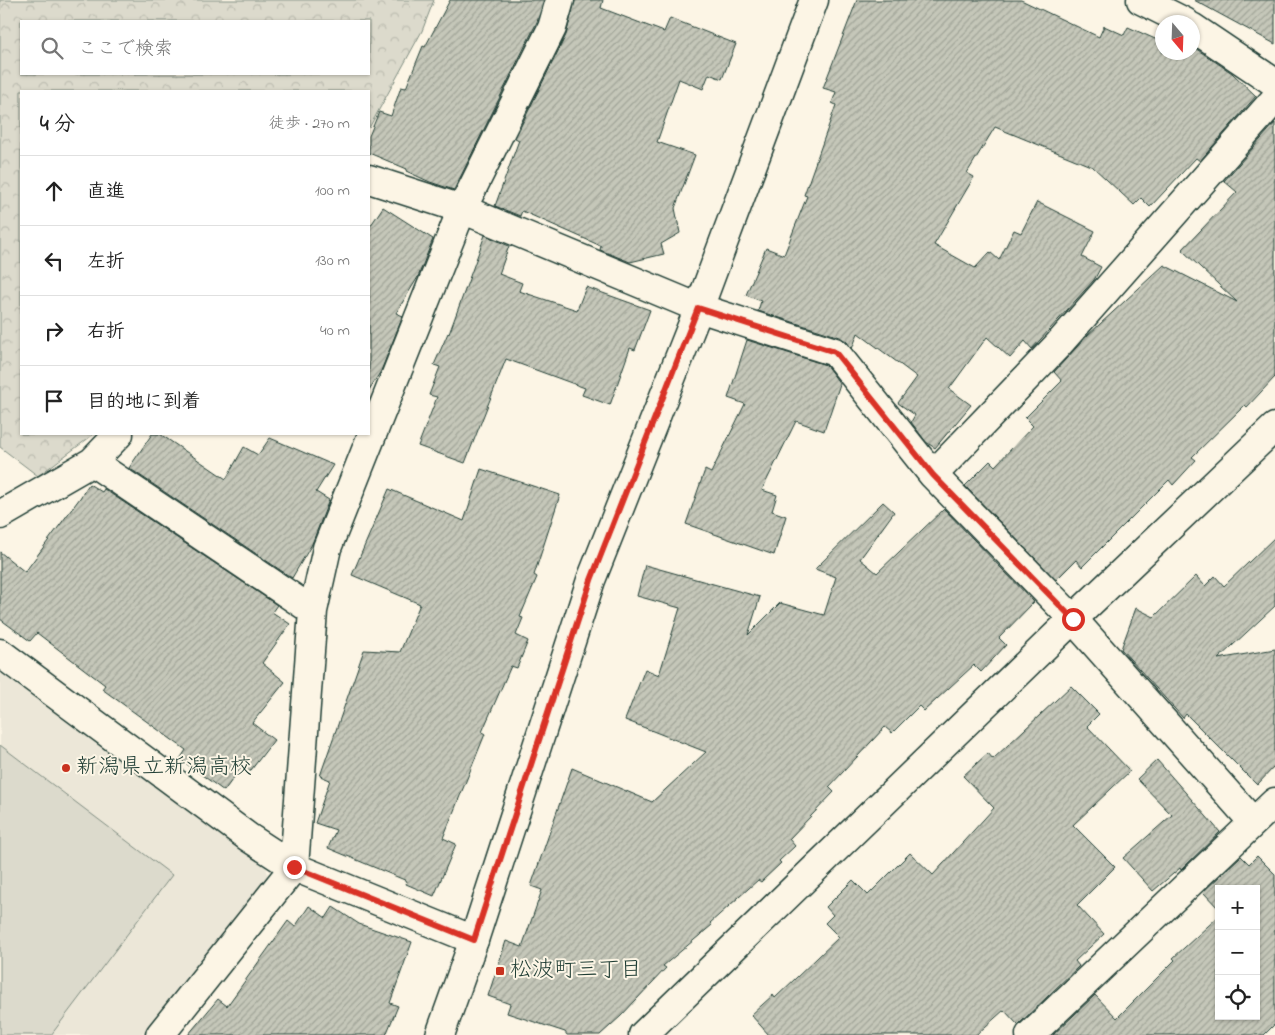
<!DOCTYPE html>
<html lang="ja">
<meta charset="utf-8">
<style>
:root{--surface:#fff;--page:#f2f2f2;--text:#222;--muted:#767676;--line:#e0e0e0}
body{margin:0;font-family:"Indie Flower","Klee One",sans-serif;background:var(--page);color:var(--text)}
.controls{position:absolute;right:15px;bottom:15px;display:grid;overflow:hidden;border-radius:0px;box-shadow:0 1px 4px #0004}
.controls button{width:45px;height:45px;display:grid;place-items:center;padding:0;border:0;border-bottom:1px solid var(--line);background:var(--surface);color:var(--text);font:25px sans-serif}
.compass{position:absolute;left:1155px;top:15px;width:45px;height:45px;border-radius:50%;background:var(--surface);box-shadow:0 1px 4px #0004;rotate:161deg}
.stop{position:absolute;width:15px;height:15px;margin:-11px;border:4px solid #d93025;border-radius:50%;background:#fff}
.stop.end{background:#d93025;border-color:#fff;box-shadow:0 1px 5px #0008}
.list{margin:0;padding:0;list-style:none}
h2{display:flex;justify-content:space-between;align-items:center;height:65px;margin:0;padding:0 20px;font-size:21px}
h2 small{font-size:16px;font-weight:400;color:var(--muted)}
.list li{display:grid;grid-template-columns:32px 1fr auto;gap:15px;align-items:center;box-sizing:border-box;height:70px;padding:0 20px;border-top:1px solid var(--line)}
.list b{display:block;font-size:19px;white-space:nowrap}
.list em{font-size:16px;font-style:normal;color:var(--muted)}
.icon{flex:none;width:28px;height:28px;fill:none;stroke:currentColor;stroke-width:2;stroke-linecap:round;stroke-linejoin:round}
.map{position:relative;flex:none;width:1275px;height:1035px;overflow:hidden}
.search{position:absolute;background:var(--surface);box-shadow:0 1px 4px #0004;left:20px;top:20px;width:350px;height:55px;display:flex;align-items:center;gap:12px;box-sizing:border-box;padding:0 18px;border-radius:0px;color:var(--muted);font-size:19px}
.panel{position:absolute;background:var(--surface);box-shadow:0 1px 4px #0004;left:20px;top:90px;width:350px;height:345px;border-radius:0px}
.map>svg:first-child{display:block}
</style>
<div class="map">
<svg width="1275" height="1035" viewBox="0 0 1275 1035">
<defs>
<pattern id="forest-crowns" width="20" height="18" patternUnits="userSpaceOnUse" patternTransform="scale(1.25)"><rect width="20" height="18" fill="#dcdacc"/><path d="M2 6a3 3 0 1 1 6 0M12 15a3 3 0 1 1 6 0" fill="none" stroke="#bcbcb0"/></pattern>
<pattern id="building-hatch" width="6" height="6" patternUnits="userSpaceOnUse" patternTransform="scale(1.25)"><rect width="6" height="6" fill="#c5c7b9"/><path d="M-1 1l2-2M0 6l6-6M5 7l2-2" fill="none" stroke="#9fa397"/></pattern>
</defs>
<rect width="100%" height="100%" fill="#fcf5e5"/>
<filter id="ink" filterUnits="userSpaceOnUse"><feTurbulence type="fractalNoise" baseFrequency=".02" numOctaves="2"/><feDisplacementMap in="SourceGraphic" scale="10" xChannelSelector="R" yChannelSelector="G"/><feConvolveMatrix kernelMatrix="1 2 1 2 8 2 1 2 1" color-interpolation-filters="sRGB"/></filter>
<g filter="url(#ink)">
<path fill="#ece7d8" d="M0 671 266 865 268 878 141 1035H0Z"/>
<path fill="#dcdacc" stroke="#7e8c80" d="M0 745 172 875 51 1035H0Z"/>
<path fill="url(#forest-crowns)" stroke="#7e8c80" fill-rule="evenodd" d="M0 0H434L422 31 369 128V91H21V434H94L38 476 0 447ZM21 21H369V74H21Z"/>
<path fill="url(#building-hatch)" stroke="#1f3d34" d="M450 0H544L537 22 454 190 430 182 406 171 407 169 369 153V136L379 112 391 116 401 87 406 88 423 46 425 47Z
M575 0H603L601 8 664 32 670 18 736 44 722 79 709 74 703 89 679 79 657 142 695 155 675 208 680 233 661 244 664 254 630 262 600 250 601 246 522 211 520 216 495 206 519 140 515 138 566 35Z
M857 0H1021L1099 37 1104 26 1124 35 1128 27 1162 42V52H1188L1192 55V46L1232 73 1256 96 1200 161 1196 158 1150 207 1141 198 1134 205 1093 167 995 127 967 173 974 177 934 245 975 268 990 252 999 260 1014 230 1021 233 1037 202 1095 231 1082 257 1101 267 1094 280 1032 349 1025 341 1010 358 987 337 949 389 971 405 935 448 926 442 911 422 915 415 898 403 917 377 858 333 852 349 847 342 840 337 758 311 761 301 746 295 766 248 784 255 807 196 804 195 836 105 832 103 836 92 823 88Z
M1194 0H1275V44Z
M1275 123V377L1247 407 1245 405 1192 457 1196 460 1173 485 1169 480 1082 567 1076 560 1056 580 965 486 990 461 995 466 1033 426 1025 418 1062 381 1054 372 1087 336 1164 265 1237 302 1182 250 1237 192 1224 181Z
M383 207 433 239 418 277 396 313 403 316 381 371 369 390V228Z
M485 235 509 246 499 274 522 283 519 291 577 310 586 287 650 310 635 350 630 348 610 405 582 395 585 388 506 359 465 463 418 446 437 397 429 395 440 367 434 365 448 333 449 334Z
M747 340 826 365 840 384 824 431 796 421 762 490 777 495 772 511 786 516 774 555 686 524 705 470 711 473 745 404 728 398Z
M152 434H160L226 479 244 447 258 455 270 438 333 465 316 492 329 500 312 544 292 578 129 468Z
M481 469 560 495 534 575 537 577 520 617 523 618 516 635 528 641 517 668 511 666 482 732 485 734 443 838 456 844 434 896 406 884 407 881 328 848 336 830 315 823 330 780 320 776 364 650 400 652 420 604 352 575 389 489 464 521Z
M89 484 102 492 104 489 277 605 272 612 290 624 262 663 285 682 252 723 274 740 248 774 240 769 224 791 180 759 186 750 102 689 105 685 37 633 30 641 0 619V552L25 572 80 498Z
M883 502 894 512 860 559 877 573 944 509 1034 602 999 638 1006 645 981 672 974 665 924 711 919 706 892 733 885 727 829 787 834 792 789 839 795 846 779 861 781 863 761 882 758 880 710 923 712 925 663 966 666 968 621 1016 600 1035H567L565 1032 507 1013 510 1004 488 996 506 941 522 947 542 890 531 886 572 768 652 802 706 752 625 720 645 669 659 675 680 608 637 596 645 565 760 597 748 635 780 603 824 615 836 577 815 569Z
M1275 537V606L1218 659 1275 649V766L1257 785 1186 714 1183 718 1121 649 1136 608 1154 617 1196 576 1205 586 1215 576 1224 586Z
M1071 686 1099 714 1087 726 1130 771 1073 825 1115 867 1077 905 1104 934 1075 961 1079 966 1018 1025 1004 1010 976 1035H769L751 1015 773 995 775 998 839 937 825 923 833 915 826 907 853 880 868 895 910 853 933 875 994 808 963 776 988 753 993 759Z
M1157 760 1220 832 1181 870 1180 868 1153 891 1123 858 1172 815 1137 779Z
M1241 856 1249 864 1257 856 1275 874V1024L1264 1035H1053L1095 995 1117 1018 1175 960 1173 958 1219 916V1016H1256V889H1219V909L1203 892Z
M309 906 326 918 333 907 359 924 412 942 390 1003 398 1006 386 1035H188L218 999 227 1006 288 921 295 927Z"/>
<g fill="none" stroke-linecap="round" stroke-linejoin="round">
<g stroke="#1f3d34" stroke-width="31">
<path id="minor" d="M1141 0 1185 22
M1192 27 1275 83
M369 179 462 209 699 308 835 352 933 475 1073 619 1253 822
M92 462 313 611
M933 475 1057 346 1275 99
M0 515 92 462 119 434
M0 653 248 837 294 867 474 940
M160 1035 294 867 313 611 327 548 462 209 552 28 560 0
M1030 1035 1275 802"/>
</g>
<g stroke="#1f3d34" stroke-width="31">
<path id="tertiary" d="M440 1035 474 940 591 580 699 308 814 0
M643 1035 1073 619 1275 427"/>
</g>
<use href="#minor" stroke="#fcf5e5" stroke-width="28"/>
<use href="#tertiary" stroke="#fcf5e5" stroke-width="28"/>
</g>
</g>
<g fill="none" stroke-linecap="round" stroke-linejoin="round" filter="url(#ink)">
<path stroke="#d93025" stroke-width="6" d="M294 867 474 940 591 580 698 308 835 352 933 475 1073 619"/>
</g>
<g fill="#c8321e" stroke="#fcf5e5" stroke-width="2">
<circle cx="66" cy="768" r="5"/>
<rect x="495" y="966" width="10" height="10" rx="2.5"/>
</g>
<g text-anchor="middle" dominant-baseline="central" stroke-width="4" stroke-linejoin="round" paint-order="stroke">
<g font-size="22" fill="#1f3d34" stroke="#fcf5e5" text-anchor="start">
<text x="76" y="768">新潟県立新潟高校</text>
<text x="510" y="971">松波町三丁目</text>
</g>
</g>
</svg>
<div class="controls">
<button>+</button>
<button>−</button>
<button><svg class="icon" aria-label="locate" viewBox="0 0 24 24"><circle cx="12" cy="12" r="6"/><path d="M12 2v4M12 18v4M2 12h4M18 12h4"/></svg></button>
</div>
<svg class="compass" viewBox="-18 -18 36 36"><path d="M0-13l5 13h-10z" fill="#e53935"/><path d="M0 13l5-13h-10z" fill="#767676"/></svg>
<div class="stop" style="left:1073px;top:619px"></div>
<div class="stop end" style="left:294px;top:867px"></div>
<div class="search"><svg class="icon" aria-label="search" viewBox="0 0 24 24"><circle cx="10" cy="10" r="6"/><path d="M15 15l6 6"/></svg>ここで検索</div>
<section class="panel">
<h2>4 分<small>徒歩 · 270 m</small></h2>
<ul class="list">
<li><svg class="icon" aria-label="ahead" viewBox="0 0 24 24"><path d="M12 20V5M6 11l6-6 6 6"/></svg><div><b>直進</b></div><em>100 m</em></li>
<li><svg class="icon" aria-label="left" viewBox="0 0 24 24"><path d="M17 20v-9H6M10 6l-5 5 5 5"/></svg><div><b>左折</b></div><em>130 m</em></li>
<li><svg class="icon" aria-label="right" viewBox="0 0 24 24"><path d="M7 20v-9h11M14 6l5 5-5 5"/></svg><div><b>右折</b></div><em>40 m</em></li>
<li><svg class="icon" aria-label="arrive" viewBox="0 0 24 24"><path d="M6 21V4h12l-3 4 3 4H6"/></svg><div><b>目的地に到着</b></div></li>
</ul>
</section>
</div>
